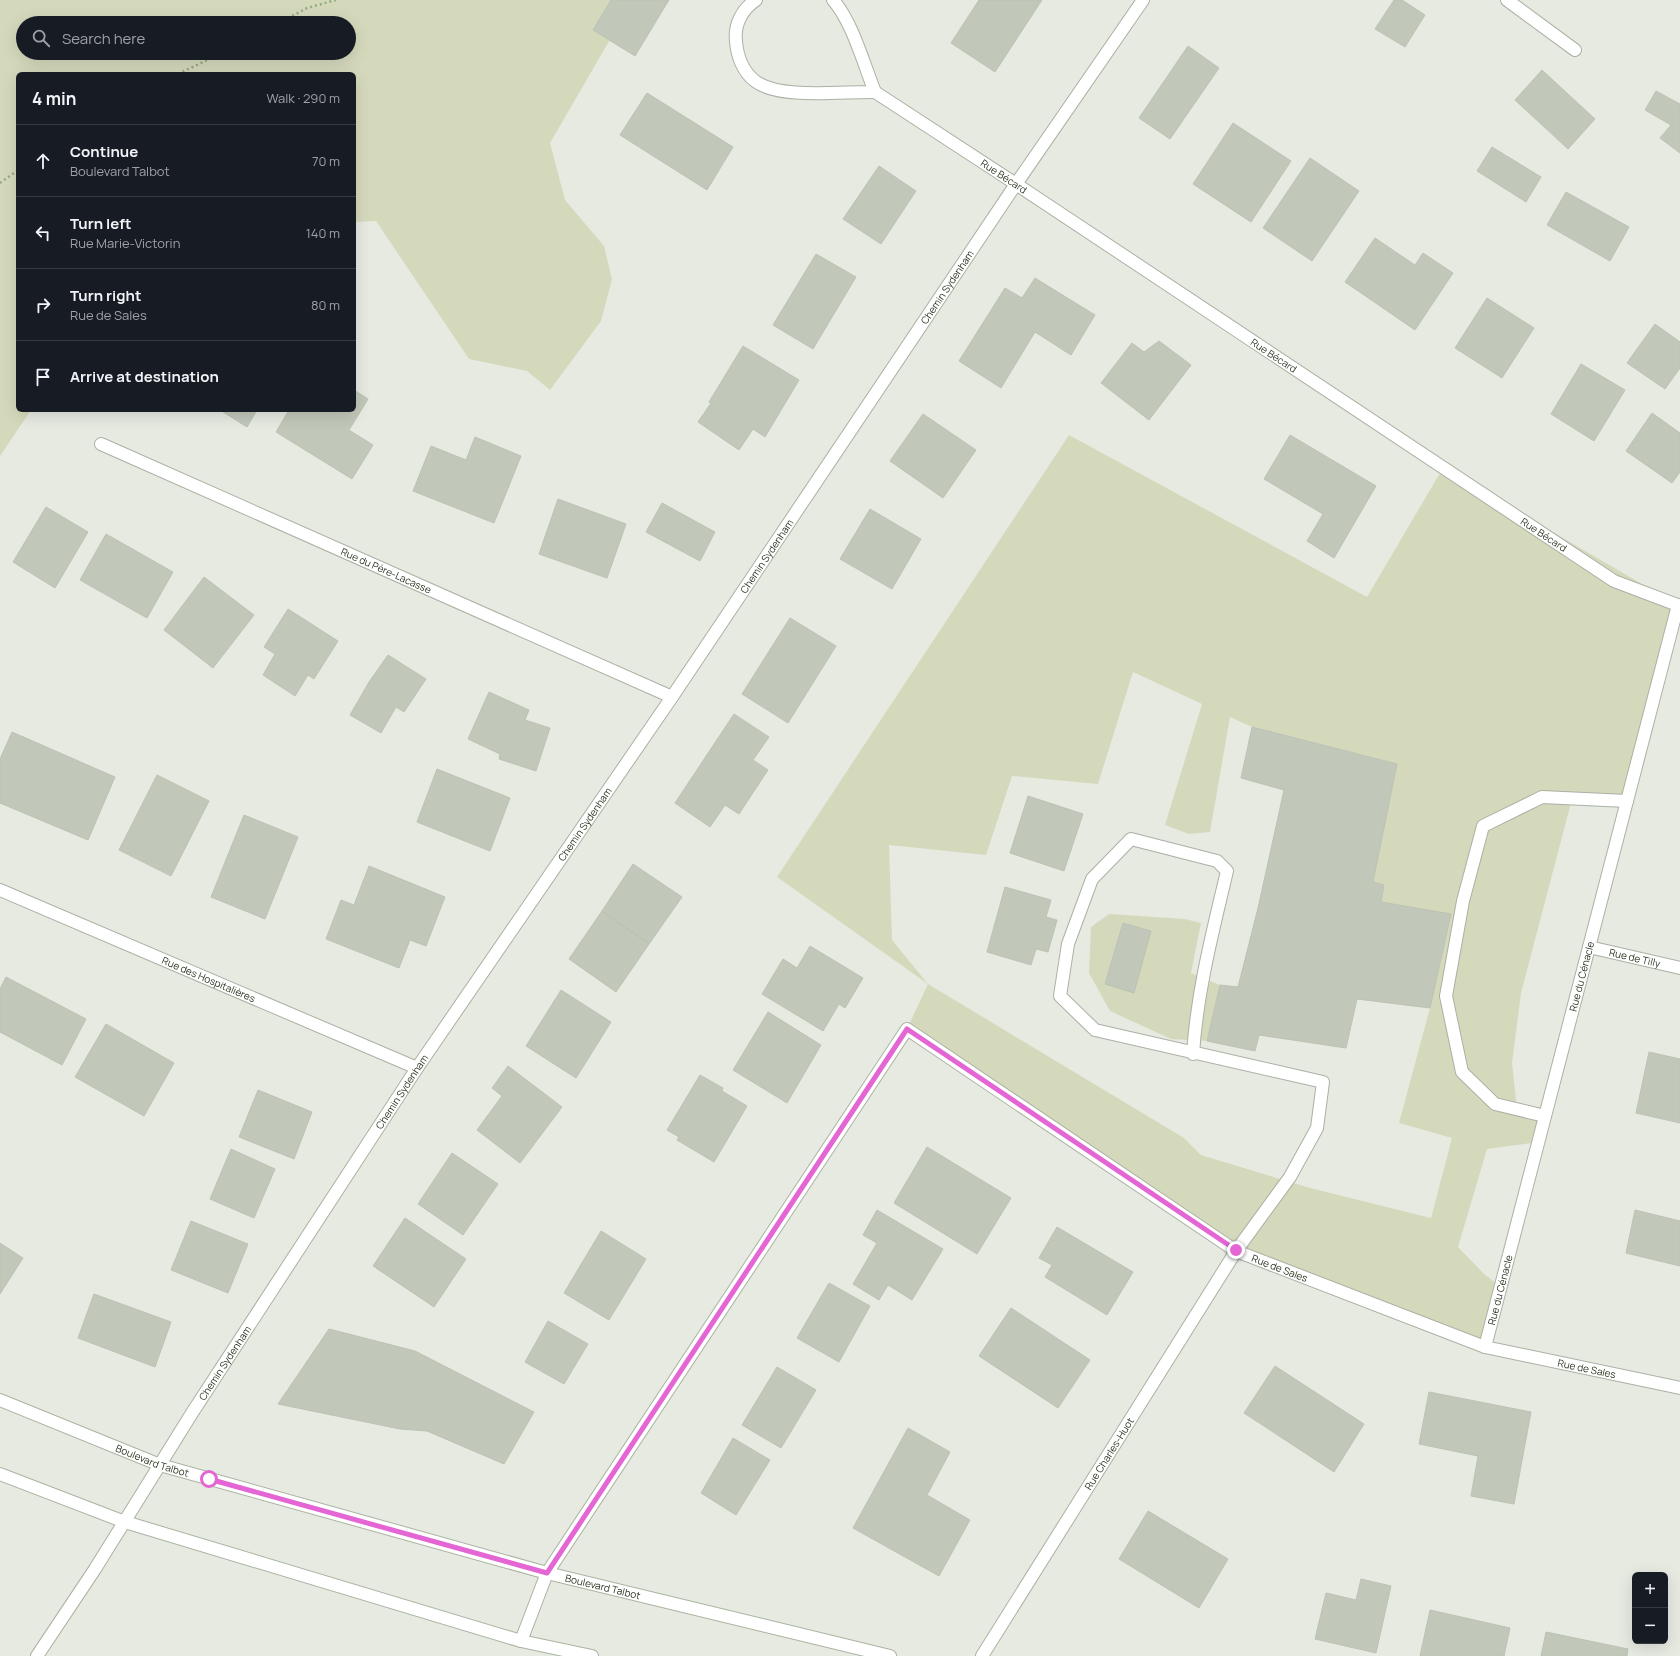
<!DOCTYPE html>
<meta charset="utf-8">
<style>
:root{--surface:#171b24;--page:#20242c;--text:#f1f3f6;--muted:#9ea1a6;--line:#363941}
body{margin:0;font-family:Manrope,sans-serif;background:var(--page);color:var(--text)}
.controls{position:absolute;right:12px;bottom:12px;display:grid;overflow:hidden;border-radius:6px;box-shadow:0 4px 16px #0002}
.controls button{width:36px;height:36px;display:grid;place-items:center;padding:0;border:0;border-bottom:1px solid var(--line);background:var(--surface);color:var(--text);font:20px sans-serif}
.stop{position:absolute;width:12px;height:12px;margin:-9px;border:3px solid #e366d4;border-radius:50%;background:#fff}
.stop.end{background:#e366d4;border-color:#fff;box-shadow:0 1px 4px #0008}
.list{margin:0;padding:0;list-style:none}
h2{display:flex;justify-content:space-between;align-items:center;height:52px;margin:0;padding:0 16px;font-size:17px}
h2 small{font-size:13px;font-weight:400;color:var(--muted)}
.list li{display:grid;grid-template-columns:26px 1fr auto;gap:12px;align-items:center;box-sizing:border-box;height:72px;padding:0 16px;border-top:1px solid var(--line)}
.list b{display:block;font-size:15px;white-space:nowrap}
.list p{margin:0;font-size:13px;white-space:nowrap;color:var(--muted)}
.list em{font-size:13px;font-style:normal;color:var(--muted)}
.icon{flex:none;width:22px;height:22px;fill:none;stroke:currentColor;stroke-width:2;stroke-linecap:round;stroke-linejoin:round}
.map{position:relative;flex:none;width:1680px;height:1656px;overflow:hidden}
.search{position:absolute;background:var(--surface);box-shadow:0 4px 16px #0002;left:16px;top:16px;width:340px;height:44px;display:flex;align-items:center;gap:10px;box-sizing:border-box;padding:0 14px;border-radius:22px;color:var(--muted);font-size:15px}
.panel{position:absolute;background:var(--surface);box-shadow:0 4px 16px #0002;left:16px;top:72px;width:340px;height:340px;border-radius:6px}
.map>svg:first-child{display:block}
</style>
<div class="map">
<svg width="1680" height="1656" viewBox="0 0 1680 1656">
<rect width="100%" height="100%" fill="#e6eae1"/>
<path fill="#d5d9bc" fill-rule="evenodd" d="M0 0H633L550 143 565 200 604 246 612 279 601 321 550 390 527 371 469 359 376 221 354 222V74H18V410H31L0 456ZM23 23H349V53H23Z
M1069 435 1367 597 1443 468 1678 605 1627 801 1572 799 1521 993 1512 1063 1517 1109 1545 1116 1539 1142 1487 1149 1458 1247 1484 1274 1501 1287 1485 1347 1236 1251 907 1029 928 984 777 877ZM1133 672 1202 704 1165 825 1189 834 1210 832 1230 717 1252 727 1397 764 1373 882 1384 885 1381 902 1451 915 1430 1008 1399 1123 1452 1138 1431 1218 1310 1188 1201 1155 1184 1138 928 984 892 940 889 845 986 855 1012 776 1098 784Z
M1109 914 1185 919 1201 923 1191 973 1220 985 1207 1041 1171 1039 1110 1011 1089 973 1091 927Z"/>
<path fill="#c1c7b9" stroke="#bcc2b4" d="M611 0H669L635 56 593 30Z
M979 0H1042L995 72 951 43Z
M1394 0H1402L1425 15 1405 47 1375 29Z
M1188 46 1219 68 1170 139 1139 118Z
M1542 70 1595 119 1568 149 1515 100Z
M1656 91 1680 104V153L1660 138 1671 125 1645 110Z
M647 93 733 147 707 190 620 135Z
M1233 123 1291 161 1251 222 1193 184Z
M1492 147 1541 177 1526 202 1477 171Z
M1310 158 1359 191 1312 261 1263 228Z
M879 166 916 191 881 244 843 219Z
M1566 192 1629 227 1610 261 1547 225Z
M1375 238 1415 265 1423 253 1453 273 1415 330 1345 282Z
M816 254 856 277 813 349 773 325Z
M1035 278 1095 315 1071 355 1035 332 1001 388 959 361 1005 288 1022 298Z
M1487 298 1534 328 1502 378 1455 348Z
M1655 324 1680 342V368L1665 389 1627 363Z
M1159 341 1191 365 1149 420 1101 383 1132 343 1144 352Z
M743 346 799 380 765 437 753 429 739 450 698 422 711 403 709 402Z
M1581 364 1625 390 1594 441 1551 414Z
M354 390 368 399 349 430 373 445 352 479 276 432 289 410H354Z
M220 410H257L247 427Z
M1652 413 1680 433V472L1672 483 1626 451Z
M923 414 976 450 943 498 890 461Z
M1290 435 1376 486 1334 558 1307 541 1323 514 1264 479Z
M475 437 521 456 494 523 413 491 431 446 466 460Z
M558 499 626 524 607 578 539 554Z
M662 503 715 532 700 561 646 532Z
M46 507 88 532 55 588 13 562Z
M870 509 921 539 892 589 840 559Z
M106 534 173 572 147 618 80 580Z
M204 577 254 615 213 668 164 630Z
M288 609 338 641 314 679 308 675 295 696 263 675 275 654 264 647Z
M790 618 836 646 788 723 742 694Z
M388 655 426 679 404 712 396 707 381 733 350 715 369 682Z
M489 692 529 710 525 720 550 728 536 771 499 759 500 754 468 739Z
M734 714 769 737 753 760 768 770 739 814 725 805 710 827 675 803Z
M1252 727 1397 764 1373 882 1384 885 1381 902 1451 914 1430 1008 1357 999 1346 1048 1259 1035 1255 1051 1207 1041 1220 985 1238 987 1258 908 1284 790 1241 778Z
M12 732 115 777 88 840 0 803V759Z
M437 769 510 798 490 851 417 822Z
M157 775 209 801 171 876 119 850Z
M1028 796 1083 814 1064 871 1010 853Z
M244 815 298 837 265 919 211 897Z
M633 864 682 897 649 944 602 911Z
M369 866 445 897 426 946 410 940 399 968 326 939 341 900 354 905Z
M1005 887 1051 900 1046 917 1057 920 1048 952 1036 949 1031 965 987 952Z
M602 911 649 944 616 992 569 959Z
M1123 923 1151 931 1134 993 1105 984Z
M810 946 863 978 845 1008 839 1004 823 1031 762 994 783 959 797 968Z
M6 977 86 1019 62 1065 0 1032V989Z
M561 990 611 1022 576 1078 526 1046Z
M768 1012 821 1045 787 1103 733 1070Z
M106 1024 174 1063 144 1116 75 1077Z
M1649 1052 1680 1059V1123L1636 1113Z
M508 1066 562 1107 520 1163 477 1130 502 1096 492 1088Z
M700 1075 723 1088 722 1091 747 1106 714 1162 677 1140 679 1137 667 1130Z
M258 1090 312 1112 294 1159 239 1137Z
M927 1147 1011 1198 977 1254 894 1203Z
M231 1149 275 1169 254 1218 210 1199Z
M452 1153 498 1184 463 1235 418 1204Z
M877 1210 943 1249 912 1300 888 1285 879 1300 853 1284 877 1243 863 1235Z
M1635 1210 1680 1221V1266L1626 1253Z
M405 1218 466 1259 434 1307 373 1266Z
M191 1221 248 1244 228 1293 171 1270Z
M1057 1227 1133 1272 1107 1315 1045 1277 1052 1265 1039 1258Z
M601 1231 646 1259 609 1320 564 1293Z
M0 1243 23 1258 0 1294Z
M829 1283 870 1306 839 1362 797 1338Z
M94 1294 171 1322 155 1367 78 1338Z
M1011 1308 1090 1360 1058 1408 979 1356Z
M548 1321 588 1344 564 1384 525 1362Z
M329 1329 415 1351 534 1412 504 1464 427 1431 400 1429 278 1404Z
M1275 1366 1364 1424 1334 1472 1244 1413Z
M777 1367 816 1390 781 1448 742 1425Z
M1429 1392 1531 1412 1514 1504 1471 1496 1478 1456 1419 1444Z
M908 1428 950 1452 927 1495 970 1520 939 1576 853 1528Z
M733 1438 770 1460 736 1515 701 1493Z
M1148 1511 1228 1559 1199 1608 1119 1559Z
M1361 1579 1391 1586 1376 1653 1315 1639 1326 1593 1356 1600Z
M1430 1610 1510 1628 1504 1656H1420Z
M1546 1632 1628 1649 1627 1656H1541Z"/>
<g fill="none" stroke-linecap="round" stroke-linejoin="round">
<g stroke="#aab1a4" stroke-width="14">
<path id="service" d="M1193 1054C1197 991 1213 931 1227 871L1217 861 1131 839 1092 879 1068 944 1060 996 1095 1030 1323 1082 1317 1128 1290 1177 1236 1251
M1545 1116 1495 1104 1462 1072 1446 996 1463 901 1483 826 1542 797 1627 801"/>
</g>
<g stroke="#aab1a4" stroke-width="14">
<g id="minor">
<path d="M756 0C742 9 734 25 736 41 737 56 743 72 755 81 779 100 844 91 875 92 864 65 852 21 833 0"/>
<path d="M1507 0 1575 50"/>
<path id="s1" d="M875 92 1016 184 1614 581 1680 606"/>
<path id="s2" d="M101 444 672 697"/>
<path id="s3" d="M0 890 417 1068"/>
<path id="s4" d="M1589 947 1680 968"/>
<path id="s5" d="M1485 1347 1678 605"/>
<path id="s6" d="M521 1641 547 1573 907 1029 1236 1251 1485 1347 1680 1388"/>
<path id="s7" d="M37 1656 95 1569 192 1413 417 1068 672 697 1016 184 1143 0"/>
<path id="s8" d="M982 1656 1236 1251"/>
</g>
</g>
<g stroke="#aab4a1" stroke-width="14">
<g id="secondary">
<path id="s9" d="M0 1400 160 1465 547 1573 890 1656"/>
<path d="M0 1474 125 1522 521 1641 592 1656"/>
</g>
</g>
<path stroke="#95aa85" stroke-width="2.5" stroke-dasharray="2 3" stroke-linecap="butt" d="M279 23 307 8 336 0
M178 74 222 53
M0 183 18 170"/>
<use href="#service" stroke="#fff" stroke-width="12"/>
<use href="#minor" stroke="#fff" stroke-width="12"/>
<use href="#secondary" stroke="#fff" stroke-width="12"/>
</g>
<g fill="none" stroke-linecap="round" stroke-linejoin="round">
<path stroke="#e366d4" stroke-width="5" d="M209 1479 547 1573 907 1029 1236 1250"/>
</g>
<g text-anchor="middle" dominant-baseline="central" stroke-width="3" stroke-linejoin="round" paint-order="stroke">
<g font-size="10" fill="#2c3823" stroke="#f5f7f1">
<text stroke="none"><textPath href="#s1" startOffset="154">Rue Bécard</textPath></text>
<text stroke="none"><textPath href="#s7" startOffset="1644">Chemin Sydenham</textPath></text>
<text stroke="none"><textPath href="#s1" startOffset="478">Rue Bécard</textPath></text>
<text stroke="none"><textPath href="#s1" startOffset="802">Rue Bécard</textPath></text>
<text stroke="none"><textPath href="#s7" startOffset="1320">Chemin Sydenham</textPath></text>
<text stroke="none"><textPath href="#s2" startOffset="312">Rue du Père-Lacasse</textPath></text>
<text stroke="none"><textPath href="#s7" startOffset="996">Chemin Sydenham</textPath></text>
<text stroke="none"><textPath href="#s4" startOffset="47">Rue de Tilly</textPath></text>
<text stroke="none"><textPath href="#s5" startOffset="383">Rue du Cénacle</textPath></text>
<text stroke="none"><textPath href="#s3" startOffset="227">Rue des Hospitalières</textPath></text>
<text stroke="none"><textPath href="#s7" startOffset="672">Chemin Sydenham</textPath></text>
<text stroke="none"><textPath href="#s6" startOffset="1169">Rue de Sales</textPath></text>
<text stroke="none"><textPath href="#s5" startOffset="59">Rue du Cénacle</textPath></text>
<text stroke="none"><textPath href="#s7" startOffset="348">Chemin Sydenham</textPath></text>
<text stroke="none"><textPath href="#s6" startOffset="1493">Rue de Sales</textPath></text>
<text stroke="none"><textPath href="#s8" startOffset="239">Rue Charles-Huot</textPath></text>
<text stroke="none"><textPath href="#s9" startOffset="164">Boulevard Talbot</textPath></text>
<text stroke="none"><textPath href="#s9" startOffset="632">Boulevard Talbot</textPath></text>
</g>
</g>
</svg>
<div class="controls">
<button>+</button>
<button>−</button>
</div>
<div class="stop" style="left:209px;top:1479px"></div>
<div class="stop end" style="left:1236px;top:1250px"></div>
<div class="search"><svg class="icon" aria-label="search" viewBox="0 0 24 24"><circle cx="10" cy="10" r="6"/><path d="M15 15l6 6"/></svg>Search here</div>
<section class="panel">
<h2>4 min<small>Walk · 290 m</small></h2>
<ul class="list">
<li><svg class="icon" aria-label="ahead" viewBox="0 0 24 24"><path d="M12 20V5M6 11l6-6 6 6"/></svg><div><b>Continue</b><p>Boulevard Talbot</p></div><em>70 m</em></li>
<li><svg class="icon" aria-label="left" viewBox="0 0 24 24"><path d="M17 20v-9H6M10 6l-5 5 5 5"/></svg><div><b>Turn left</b><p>Rue Marie-Victorin</p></div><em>140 m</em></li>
<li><svg class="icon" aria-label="right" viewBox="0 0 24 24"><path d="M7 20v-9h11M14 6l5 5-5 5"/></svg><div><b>Turn right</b><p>Rue de Sales</p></div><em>80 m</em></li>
<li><svg class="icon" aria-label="arrive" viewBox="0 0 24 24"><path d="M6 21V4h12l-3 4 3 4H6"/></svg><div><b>Arrive at destination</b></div></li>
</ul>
</section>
</div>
